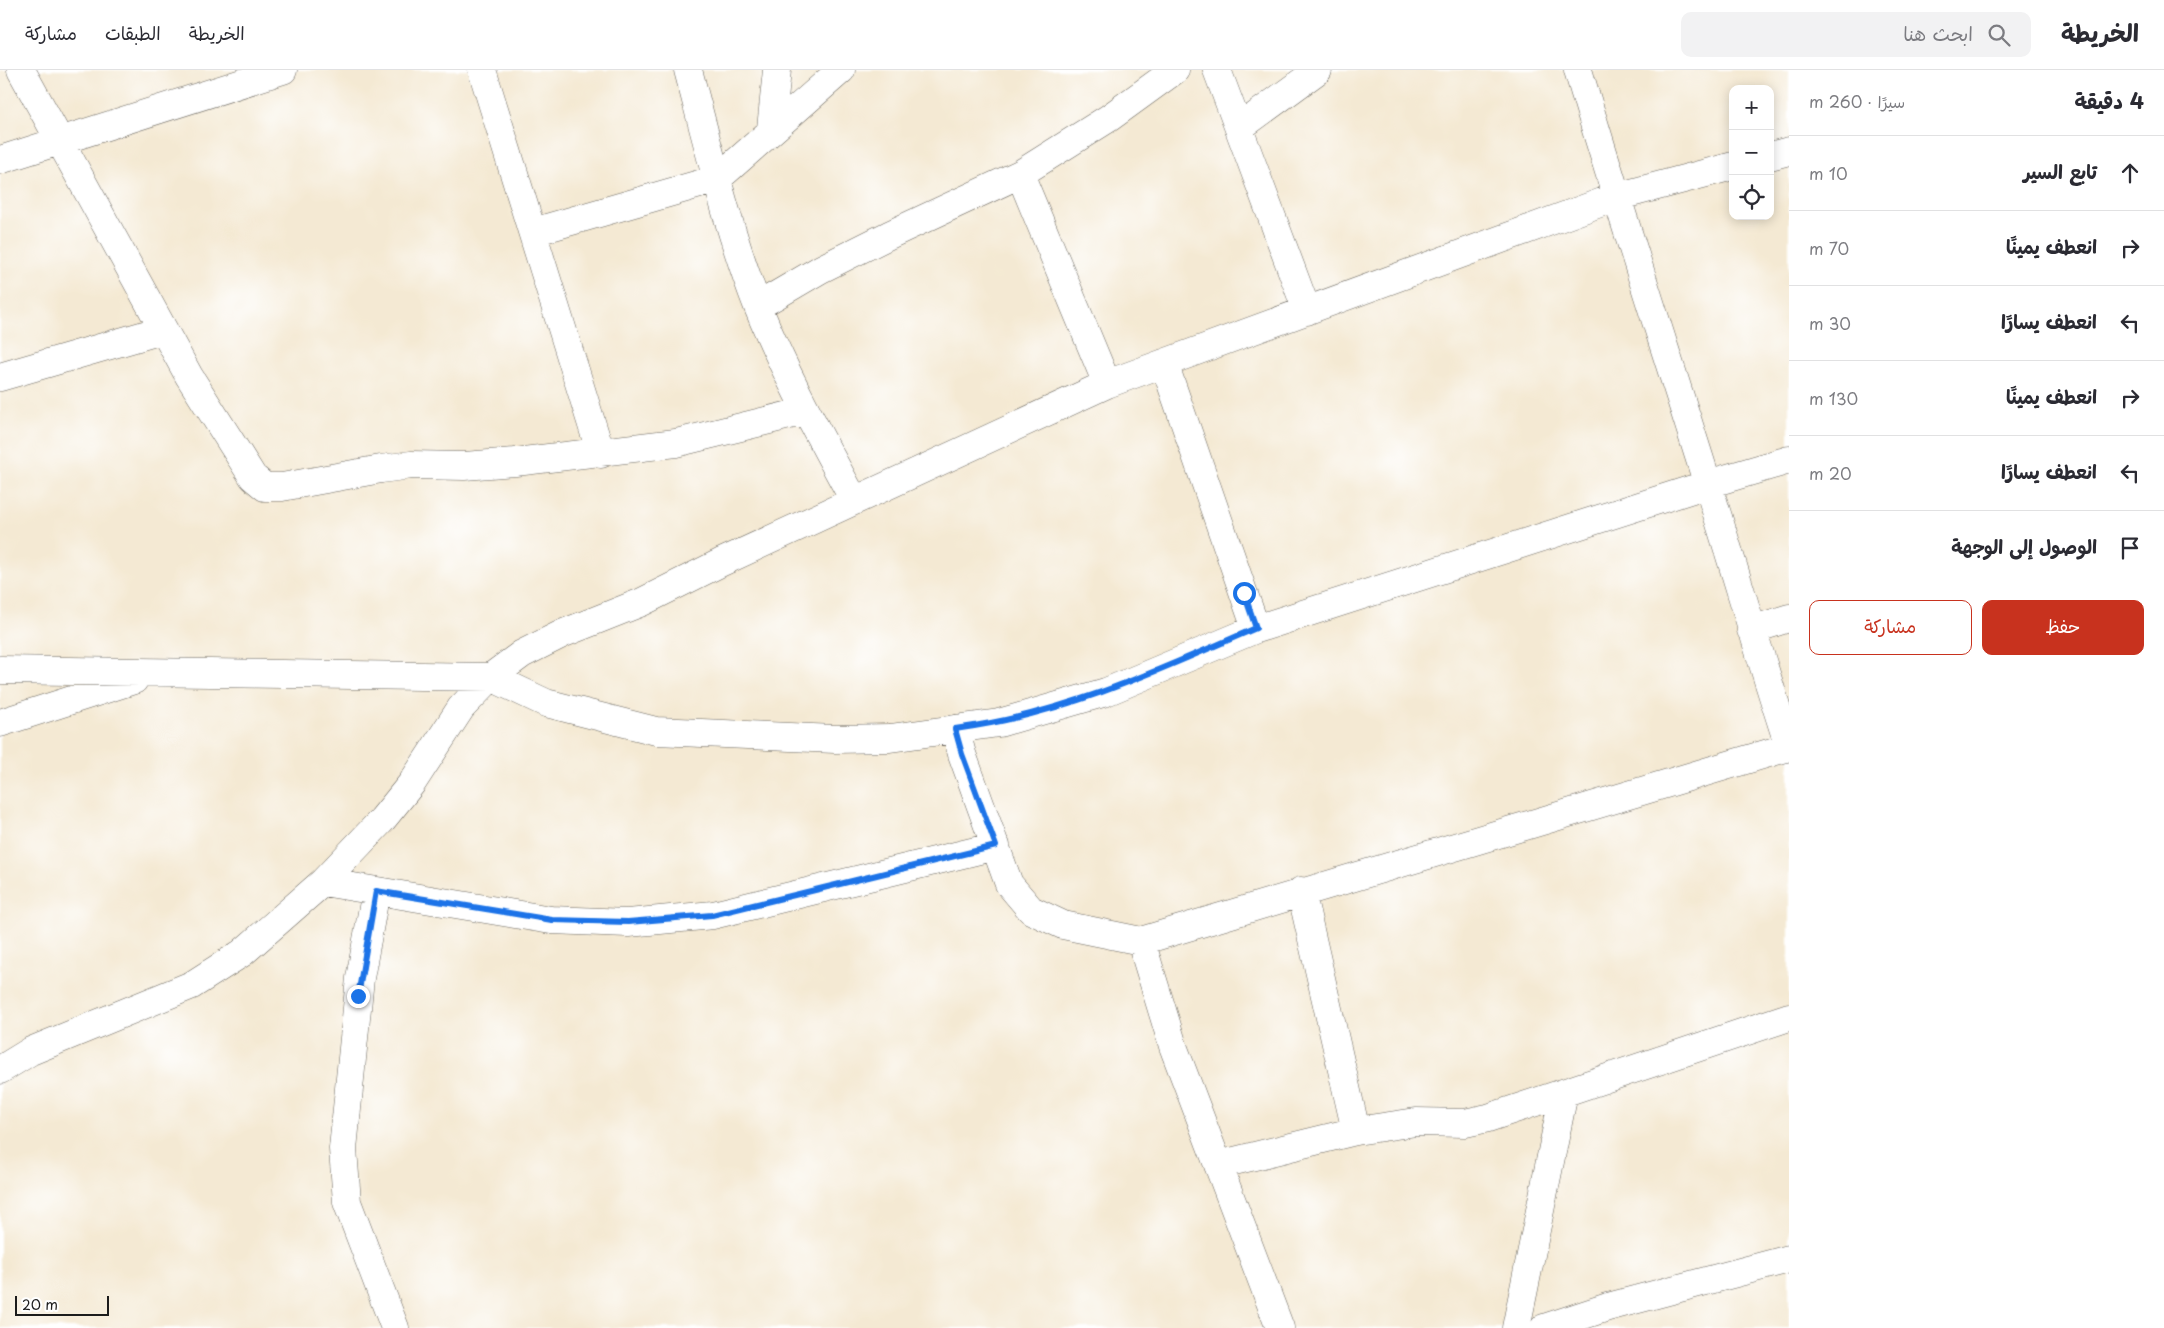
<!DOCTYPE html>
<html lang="ar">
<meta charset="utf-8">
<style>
:root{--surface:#fff;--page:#f2f2f3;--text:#2b2b33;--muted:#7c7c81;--line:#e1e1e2;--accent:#c8321e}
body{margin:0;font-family:"Playpen Sans","Playpen Sans Arabic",sans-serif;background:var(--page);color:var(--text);direction:rtl}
.controls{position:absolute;right:15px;top:15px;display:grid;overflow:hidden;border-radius:10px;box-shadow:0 2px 12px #0003}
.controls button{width:45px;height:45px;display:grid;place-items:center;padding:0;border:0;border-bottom:1px solid var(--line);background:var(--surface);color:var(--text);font:25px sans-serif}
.scale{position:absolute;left:15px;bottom:12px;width:94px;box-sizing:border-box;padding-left:5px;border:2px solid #1c1c1c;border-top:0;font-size:14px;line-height:18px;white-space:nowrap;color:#1c1c1c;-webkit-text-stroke:4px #fff;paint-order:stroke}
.stop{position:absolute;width:15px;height:15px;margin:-11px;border:4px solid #1a73e8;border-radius:50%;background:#fff}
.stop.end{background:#1a73e8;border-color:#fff;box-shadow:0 1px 5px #0008}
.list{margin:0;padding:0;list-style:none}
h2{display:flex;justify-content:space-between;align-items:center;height:65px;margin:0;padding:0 20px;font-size:21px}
h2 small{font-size:16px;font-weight:400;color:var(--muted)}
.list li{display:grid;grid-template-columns:32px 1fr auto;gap:15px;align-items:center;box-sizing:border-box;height:75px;padding:0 20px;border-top:1px solid var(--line)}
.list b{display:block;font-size:19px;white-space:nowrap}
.list em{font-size:16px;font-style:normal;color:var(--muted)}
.actions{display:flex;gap:10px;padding:15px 20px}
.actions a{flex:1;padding:11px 0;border:1px solid var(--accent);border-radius:10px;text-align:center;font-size:18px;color:var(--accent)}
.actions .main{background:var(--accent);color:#fff}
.icon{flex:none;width:28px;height:28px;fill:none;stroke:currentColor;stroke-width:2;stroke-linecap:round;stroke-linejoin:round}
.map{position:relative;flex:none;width:1789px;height:1258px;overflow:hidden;direction:ltr}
header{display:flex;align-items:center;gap:30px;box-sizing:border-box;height:70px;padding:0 25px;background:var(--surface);border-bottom:1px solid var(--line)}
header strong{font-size:24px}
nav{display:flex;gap:28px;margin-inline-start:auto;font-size:18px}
.search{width:350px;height:45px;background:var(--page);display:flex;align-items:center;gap:12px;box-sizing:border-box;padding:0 18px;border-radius:10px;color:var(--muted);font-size:19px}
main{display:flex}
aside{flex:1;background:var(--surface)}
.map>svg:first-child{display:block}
</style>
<header>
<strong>الخريطة</strong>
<div class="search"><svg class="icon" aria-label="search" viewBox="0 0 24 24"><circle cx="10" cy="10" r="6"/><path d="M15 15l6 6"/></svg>ابحث هنا</div>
<nav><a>الخريطة</a><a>الطبقات</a><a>مشاركة</a></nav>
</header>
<main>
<aside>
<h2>4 دقيقة<small>سيرًا · 260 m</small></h2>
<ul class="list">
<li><svg class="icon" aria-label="ahead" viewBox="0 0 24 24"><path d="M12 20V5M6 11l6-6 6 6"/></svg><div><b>تابع السير</b></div><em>10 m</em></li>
<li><svg class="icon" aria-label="right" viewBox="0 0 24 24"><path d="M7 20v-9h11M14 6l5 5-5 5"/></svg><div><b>انعطف يمينًا</b></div><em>70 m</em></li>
<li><svg class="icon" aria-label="left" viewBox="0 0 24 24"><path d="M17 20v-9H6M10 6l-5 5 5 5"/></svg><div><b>انعطف يسارًا</b></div><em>30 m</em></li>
<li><svg class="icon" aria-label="right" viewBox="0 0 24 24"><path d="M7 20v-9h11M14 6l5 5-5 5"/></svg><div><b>انعطف يمينًا</b></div><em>130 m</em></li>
<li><svg class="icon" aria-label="left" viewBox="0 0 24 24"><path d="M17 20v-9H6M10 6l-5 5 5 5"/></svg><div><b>انعطف يسارًا</b></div><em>20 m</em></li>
<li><svg class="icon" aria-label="arrive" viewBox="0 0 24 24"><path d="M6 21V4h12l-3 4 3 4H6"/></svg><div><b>الوصول إلى الوجهة</b></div></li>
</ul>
<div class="actions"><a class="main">حفظ</a><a>مشاركة</a></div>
</aside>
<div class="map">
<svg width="1789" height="1258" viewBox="0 0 1789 1258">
<rect width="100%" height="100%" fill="#fff"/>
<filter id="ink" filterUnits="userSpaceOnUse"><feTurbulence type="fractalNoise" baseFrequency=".02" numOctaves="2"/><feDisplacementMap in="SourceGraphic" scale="10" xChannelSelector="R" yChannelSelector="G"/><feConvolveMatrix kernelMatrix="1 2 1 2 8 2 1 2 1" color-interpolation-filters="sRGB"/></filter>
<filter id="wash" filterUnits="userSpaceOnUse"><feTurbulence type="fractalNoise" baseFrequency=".0096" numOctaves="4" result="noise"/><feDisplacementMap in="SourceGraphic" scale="20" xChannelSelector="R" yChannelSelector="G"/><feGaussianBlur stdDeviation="1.12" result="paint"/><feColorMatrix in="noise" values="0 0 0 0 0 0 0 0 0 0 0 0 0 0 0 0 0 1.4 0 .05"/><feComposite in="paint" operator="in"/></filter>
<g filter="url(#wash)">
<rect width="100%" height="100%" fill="#f4e9d3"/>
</g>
<g filter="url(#ink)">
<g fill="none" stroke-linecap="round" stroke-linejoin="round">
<g stroke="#68645c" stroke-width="29">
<path id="minor" d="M21 0 189 306 253 407 265 417H282L381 399 411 395 464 396 515 392 676 373 806 341
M482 0 601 384
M688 0C709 79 728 160 758 237 785 304 820 367 854 430
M1217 0 1307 241
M1578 0C1619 138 1664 275 1707 412 1735 500 1760 588 1789 676
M1239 58 1318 0
M771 59 777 0
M1770 86 1789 81
M0 90 283 0
M1020 104 1107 314
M533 162 717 109 841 0
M758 236 821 199 889 165 1020 104 1109 48 1175 0
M1164 293 1256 559
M0 307 162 260
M1751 560 1789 548
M0 600 491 607 546 633 656 661 835 669 890 668 999 653 1106 622 1256 559 1708 414 1789 390
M0 653 134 610
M955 659 962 684 1009 814 1031 840 1063 855 1141 871 1789 677
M323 812 551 850 628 853 713 845 996 776
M376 821 360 908 343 1079 347 1132 395 1258
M1301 821 1356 1061
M1141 871 1173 976 1280 1258
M0 1000 31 981 192 915 242 883 323 812 382 750 412 713 461 638 491 607 522 584 564 563 642 532 722 492 1107 314 1616 127 1733 96
M1218 1095 1356 1061 1416 1052 1465 1053 1488 1048 1789 947
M1516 1258 1564 1023
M1544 1258 1608 1237 1789 1189"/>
</g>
<use href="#minor" stroke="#fff" stroke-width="28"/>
</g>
</g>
<g fill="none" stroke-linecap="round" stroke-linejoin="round" filter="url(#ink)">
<path stroke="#1a73e8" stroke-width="6" d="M358 926 376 821 552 850 628 852 712 845 996 776 962 684 955 659C1062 645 1158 601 1256 558L1244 523"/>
</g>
</svg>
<div class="controls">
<button>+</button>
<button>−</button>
<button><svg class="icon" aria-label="locate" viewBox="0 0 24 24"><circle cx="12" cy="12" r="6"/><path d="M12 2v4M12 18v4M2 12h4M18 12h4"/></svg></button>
</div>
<div class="scale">20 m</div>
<div class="stop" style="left:1244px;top:523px"></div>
<div class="stop end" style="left:358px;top:926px"></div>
</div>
</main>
